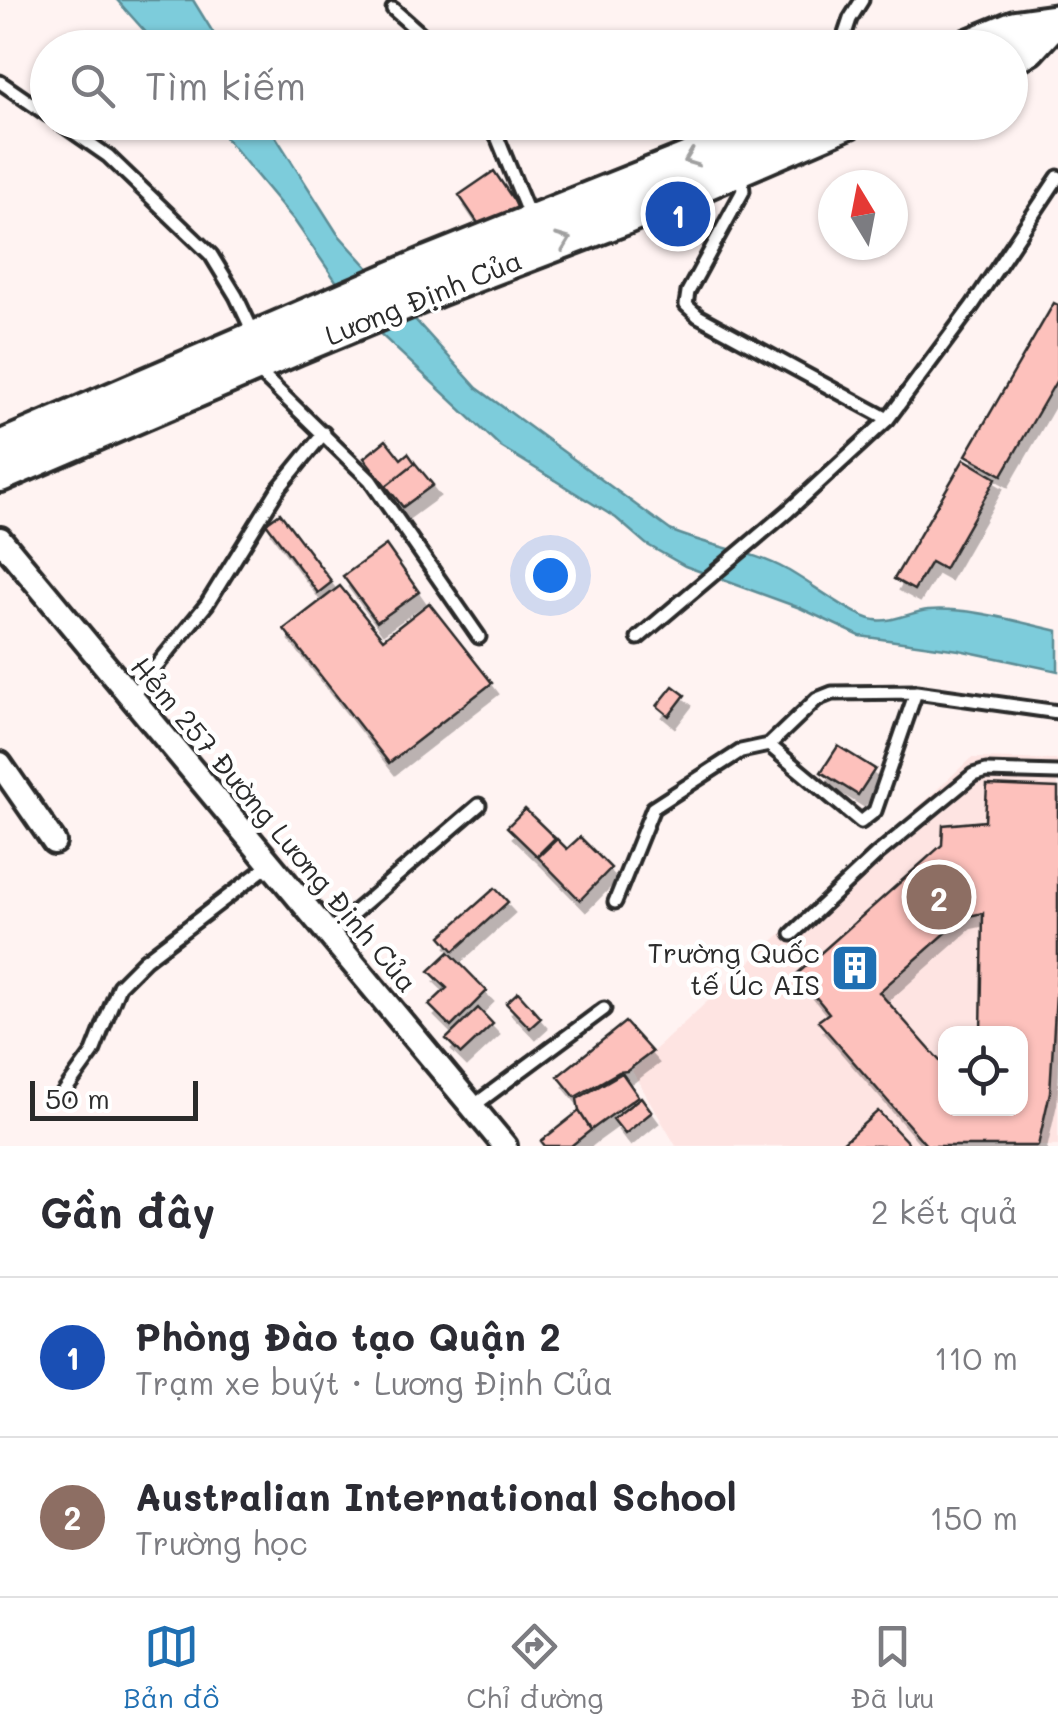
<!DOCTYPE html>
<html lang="vi">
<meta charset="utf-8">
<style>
:root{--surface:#fff;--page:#f2f2f3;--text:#2b2b33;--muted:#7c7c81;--line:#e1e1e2;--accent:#1f6fb2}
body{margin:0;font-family:Mali,sans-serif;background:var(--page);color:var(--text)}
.controls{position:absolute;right:30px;bottom:30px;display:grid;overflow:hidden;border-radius:20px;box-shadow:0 2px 8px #0004}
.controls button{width:90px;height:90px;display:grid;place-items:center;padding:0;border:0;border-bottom:2px solid var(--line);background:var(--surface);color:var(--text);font:50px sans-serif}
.compass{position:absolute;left:818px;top:170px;width:90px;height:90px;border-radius:50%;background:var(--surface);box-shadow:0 2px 8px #0004;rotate:350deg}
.scale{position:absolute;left:30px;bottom:25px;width:168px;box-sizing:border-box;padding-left:10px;border:5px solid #2b2b2b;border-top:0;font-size:28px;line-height:35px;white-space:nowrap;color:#2b2b2b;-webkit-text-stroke:8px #fff;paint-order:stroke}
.you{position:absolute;left:550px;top:575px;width:35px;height:35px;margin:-25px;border:8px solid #fff;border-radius:50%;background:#1a73e8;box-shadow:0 0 0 15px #1a73e833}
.badge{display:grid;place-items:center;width:65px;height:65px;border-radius:50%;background:var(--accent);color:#fff;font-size:32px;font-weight:700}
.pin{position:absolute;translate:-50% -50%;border:5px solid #fff;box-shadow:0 2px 10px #0006}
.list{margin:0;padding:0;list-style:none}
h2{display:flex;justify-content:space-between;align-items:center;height:130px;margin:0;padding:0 40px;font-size:42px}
h2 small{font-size:32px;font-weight:400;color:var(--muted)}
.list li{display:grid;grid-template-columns:65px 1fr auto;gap:30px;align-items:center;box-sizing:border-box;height:160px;padding:0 40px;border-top:2px solid var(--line)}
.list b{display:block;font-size:38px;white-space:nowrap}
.list p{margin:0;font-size:32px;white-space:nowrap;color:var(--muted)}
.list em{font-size:32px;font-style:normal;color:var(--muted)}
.icon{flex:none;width:55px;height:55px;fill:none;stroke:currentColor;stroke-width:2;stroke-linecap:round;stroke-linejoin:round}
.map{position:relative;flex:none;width:1058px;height:1146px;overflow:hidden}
.search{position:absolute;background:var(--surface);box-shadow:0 2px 8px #0004;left:30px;right:30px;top:30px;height:110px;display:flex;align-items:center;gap:25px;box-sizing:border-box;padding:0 35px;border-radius:55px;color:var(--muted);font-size:38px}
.sheet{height:450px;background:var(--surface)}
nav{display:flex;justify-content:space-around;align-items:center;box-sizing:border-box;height:140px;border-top:2px solid var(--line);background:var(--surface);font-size:28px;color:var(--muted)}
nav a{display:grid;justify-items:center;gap:5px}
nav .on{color:var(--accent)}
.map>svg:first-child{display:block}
</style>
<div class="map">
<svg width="1058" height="1146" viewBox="0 0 1058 1146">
<defs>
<filter id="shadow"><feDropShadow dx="6" dy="11" stdDeviation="0" flood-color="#0004"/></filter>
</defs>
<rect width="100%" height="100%" fill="#fff3f2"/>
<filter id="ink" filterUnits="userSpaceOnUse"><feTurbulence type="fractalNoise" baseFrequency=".01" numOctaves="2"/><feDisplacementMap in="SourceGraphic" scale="20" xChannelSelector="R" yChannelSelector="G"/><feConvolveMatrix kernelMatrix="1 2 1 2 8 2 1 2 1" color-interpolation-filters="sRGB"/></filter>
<g filter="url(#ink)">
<path fill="#fee4e2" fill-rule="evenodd" d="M971 758 1058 760V1146H676L632 1071ZM946 1034H1020V1108H946Z"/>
<path fill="#7dccdb" stroke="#5c8c95" stroke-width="2.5" d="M117 0H193L222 47H159Z
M213 123H267L337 233 477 388 670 530C708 547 751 550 787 570 808 581 854 617 875 620 890 623 912 612 928 610 971 607 1017 622 1058 631V671L959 650 860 636 800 608 685 566 646 544 616 518 501 447 358 313 294 220Z"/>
<path fill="#fdc1bc" stroke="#2b2b2b" stroke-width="2.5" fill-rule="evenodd" filter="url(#shadow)" d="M494 171 519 208 484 232 459 195Z
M1054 303 1058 305V378L1002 475 966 455Z
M386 440 401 459 408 453 415 463 386 486 364 458Z
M964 459 996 478 944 569 931 562 914 590 894 579Z
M415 463 433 485 403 507 386 486Z
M280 513 332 582 318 593 266 523Z
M386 545 419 592 377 622 343 576Z
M340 586 383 639 429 603 492 683 389 763 284 629Z
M673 686 685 695 669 716 657 706Z
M838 746 875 769 858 795 821 772Z
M987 785 1058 788V961L1050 1092 1038 1146H927L818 1021 829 1013 797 974 942 845 943 825 985 821ZM983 913 981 1034H1020V1108H946V1068L879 992 964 917Z
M525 809 555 838 537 856 507 827Z
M580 837 611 868 580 900 538 857 557 839 567 849Z
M495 888 508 902 454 951 441 936Z
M449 952 487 991 451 1027 429 1005 447 988 429 971Z
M518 992 541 1018 530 1028 506 1003Z
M478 1008 493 1024 461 1054 446 1039Z
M625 1022 652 1052 627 1071 619 1072 575 1097 558 1076Z
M622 1073 638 1096 591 1130 579 1111 577 1099Z
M641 1097 652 1112 625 1134 613 1119Z
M579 1111 591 1130 571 1146H545L541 1141Z
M878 1111 911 1146H839Z"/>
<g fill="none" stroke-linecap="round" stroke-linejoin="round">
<g stroke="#2b2b2b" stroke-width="19">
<path id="lane" d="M393 9 437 48
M843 48 842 43 850 19 862 0
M0 82 48 115
M59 122 108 156 211 255 236 296 254 334
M491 122 531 220
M741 172 743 191 688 292 686 305 698 316 888 419
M256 369 370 480 479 637
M638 638 788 511 888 419 972 306 1058 177
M131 697 207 604 279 488 324 433
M769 745 817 699 832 693 916 692
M615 902 653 808 741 751 769 745 861 822 875 811 916 692 1058 712
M336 928 479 805
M792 934 877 854 973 775 986 771 1058 773
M62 1095 93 1052 119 986 145 960 269 865
M472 1107 604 1009"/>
</g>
<g stroke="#2b2b2b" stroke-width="30">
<path id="street" d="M0 539 505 1146
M0 764 54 842"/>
</g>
<g stroke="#2b2b2b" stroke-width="40">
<path id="secondary" d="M964 48 1015 27 1058 21
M1010 56 1028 49 1051 24
M0 448 428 263 781 122
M0 475 298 347 441 288 624 218 847 122"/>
</g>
<use href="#lane" stroke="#fff" stroke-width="11"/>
<use href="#street" stroke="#fff" stroke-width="22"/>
<use href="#secondary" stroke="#fff" stroke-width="32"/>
</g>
<defs><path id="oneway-chevron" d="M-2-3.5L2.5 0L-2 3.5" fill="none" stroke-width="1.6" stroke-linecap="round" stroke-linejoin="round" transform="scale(2.5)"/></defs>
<g stroke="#a0a0a0">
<use href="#oneway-chevron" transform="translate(691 159) rotate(159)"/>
<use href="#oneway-chevron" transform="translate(564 241) rotate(-21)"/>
</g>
</g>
<defs>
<g id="building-square" transform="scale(2.5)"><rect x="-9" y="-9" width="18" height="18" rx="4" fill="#1f6fb2" stroke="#fff"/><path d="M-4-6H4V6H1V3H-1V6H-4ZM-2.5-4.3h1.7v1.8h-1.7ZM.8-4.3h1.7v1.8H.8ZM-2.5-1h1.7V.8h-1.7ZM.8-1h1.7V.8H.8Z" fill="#fff"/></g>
</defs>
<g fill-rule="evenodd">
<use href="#building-square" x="855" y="968"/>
</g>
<g text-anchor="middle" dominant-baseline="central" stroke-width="9" stroke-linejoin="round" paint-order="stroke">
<g font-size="28" fill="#2b2b2b" stroke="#fff">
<text transform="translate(423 297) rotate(-22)">Lương Định Của</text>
<text transform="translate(275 824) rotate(50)">Hẻm 257 Đường Lương Định Của</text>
</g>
<g font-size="28" fill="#2b2b2b" stroke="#fff" text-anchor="end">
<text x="820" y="952">Trường Quốc<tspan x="820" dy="32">tế Úc AIS</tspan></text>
</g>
</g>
</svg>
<div class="controls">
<button><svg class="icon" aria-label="locate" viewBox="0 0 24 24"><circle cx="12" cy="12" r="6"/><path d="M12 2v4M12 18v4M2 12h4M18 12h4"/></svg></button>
</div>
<svg class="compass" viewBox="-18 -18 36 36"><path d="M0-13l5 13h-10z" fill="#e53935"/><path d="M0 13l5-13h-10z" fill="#7c7c81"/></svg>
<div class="scale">50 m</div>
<div class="you"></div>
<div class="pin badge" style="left:678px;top:214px;background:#1a4fb4">1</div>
<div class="pin badge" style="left:939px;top:897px;background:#8d6e63">2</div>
<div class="search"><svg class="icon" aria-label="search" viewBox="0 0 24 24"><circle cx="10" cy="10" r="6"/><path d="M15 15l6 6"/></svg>Tìm kiếm</div>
</div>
<section class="sheet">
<h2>Gần đây<small>2 kết quả</small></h2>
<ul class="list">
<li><span class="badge" style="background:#1a4fb4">1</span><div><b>Phòng Đào tạo Quận 2</b><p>Trạm xe buýt · Lương Định Của</p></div><em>110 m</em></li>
<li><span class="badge" style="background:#8d6e63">2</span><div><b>Australian International School</b><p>Trường học</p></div><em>150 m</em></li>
</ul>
</section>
<nav>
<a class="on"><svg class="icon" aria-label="map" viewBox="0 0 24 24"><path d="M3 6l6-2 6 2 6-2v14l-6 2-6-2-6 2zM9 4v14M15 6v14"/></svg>Bản đồ</a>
<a><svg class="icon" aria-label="directions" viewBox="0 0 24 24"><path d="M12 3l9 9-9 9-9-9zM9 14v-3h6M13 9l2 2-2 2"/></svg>Chỉ đường</a>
<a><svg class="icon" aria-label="saved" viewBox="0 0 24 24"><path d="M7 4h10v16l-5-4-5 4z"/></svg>Đã lưu</a>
</nav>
